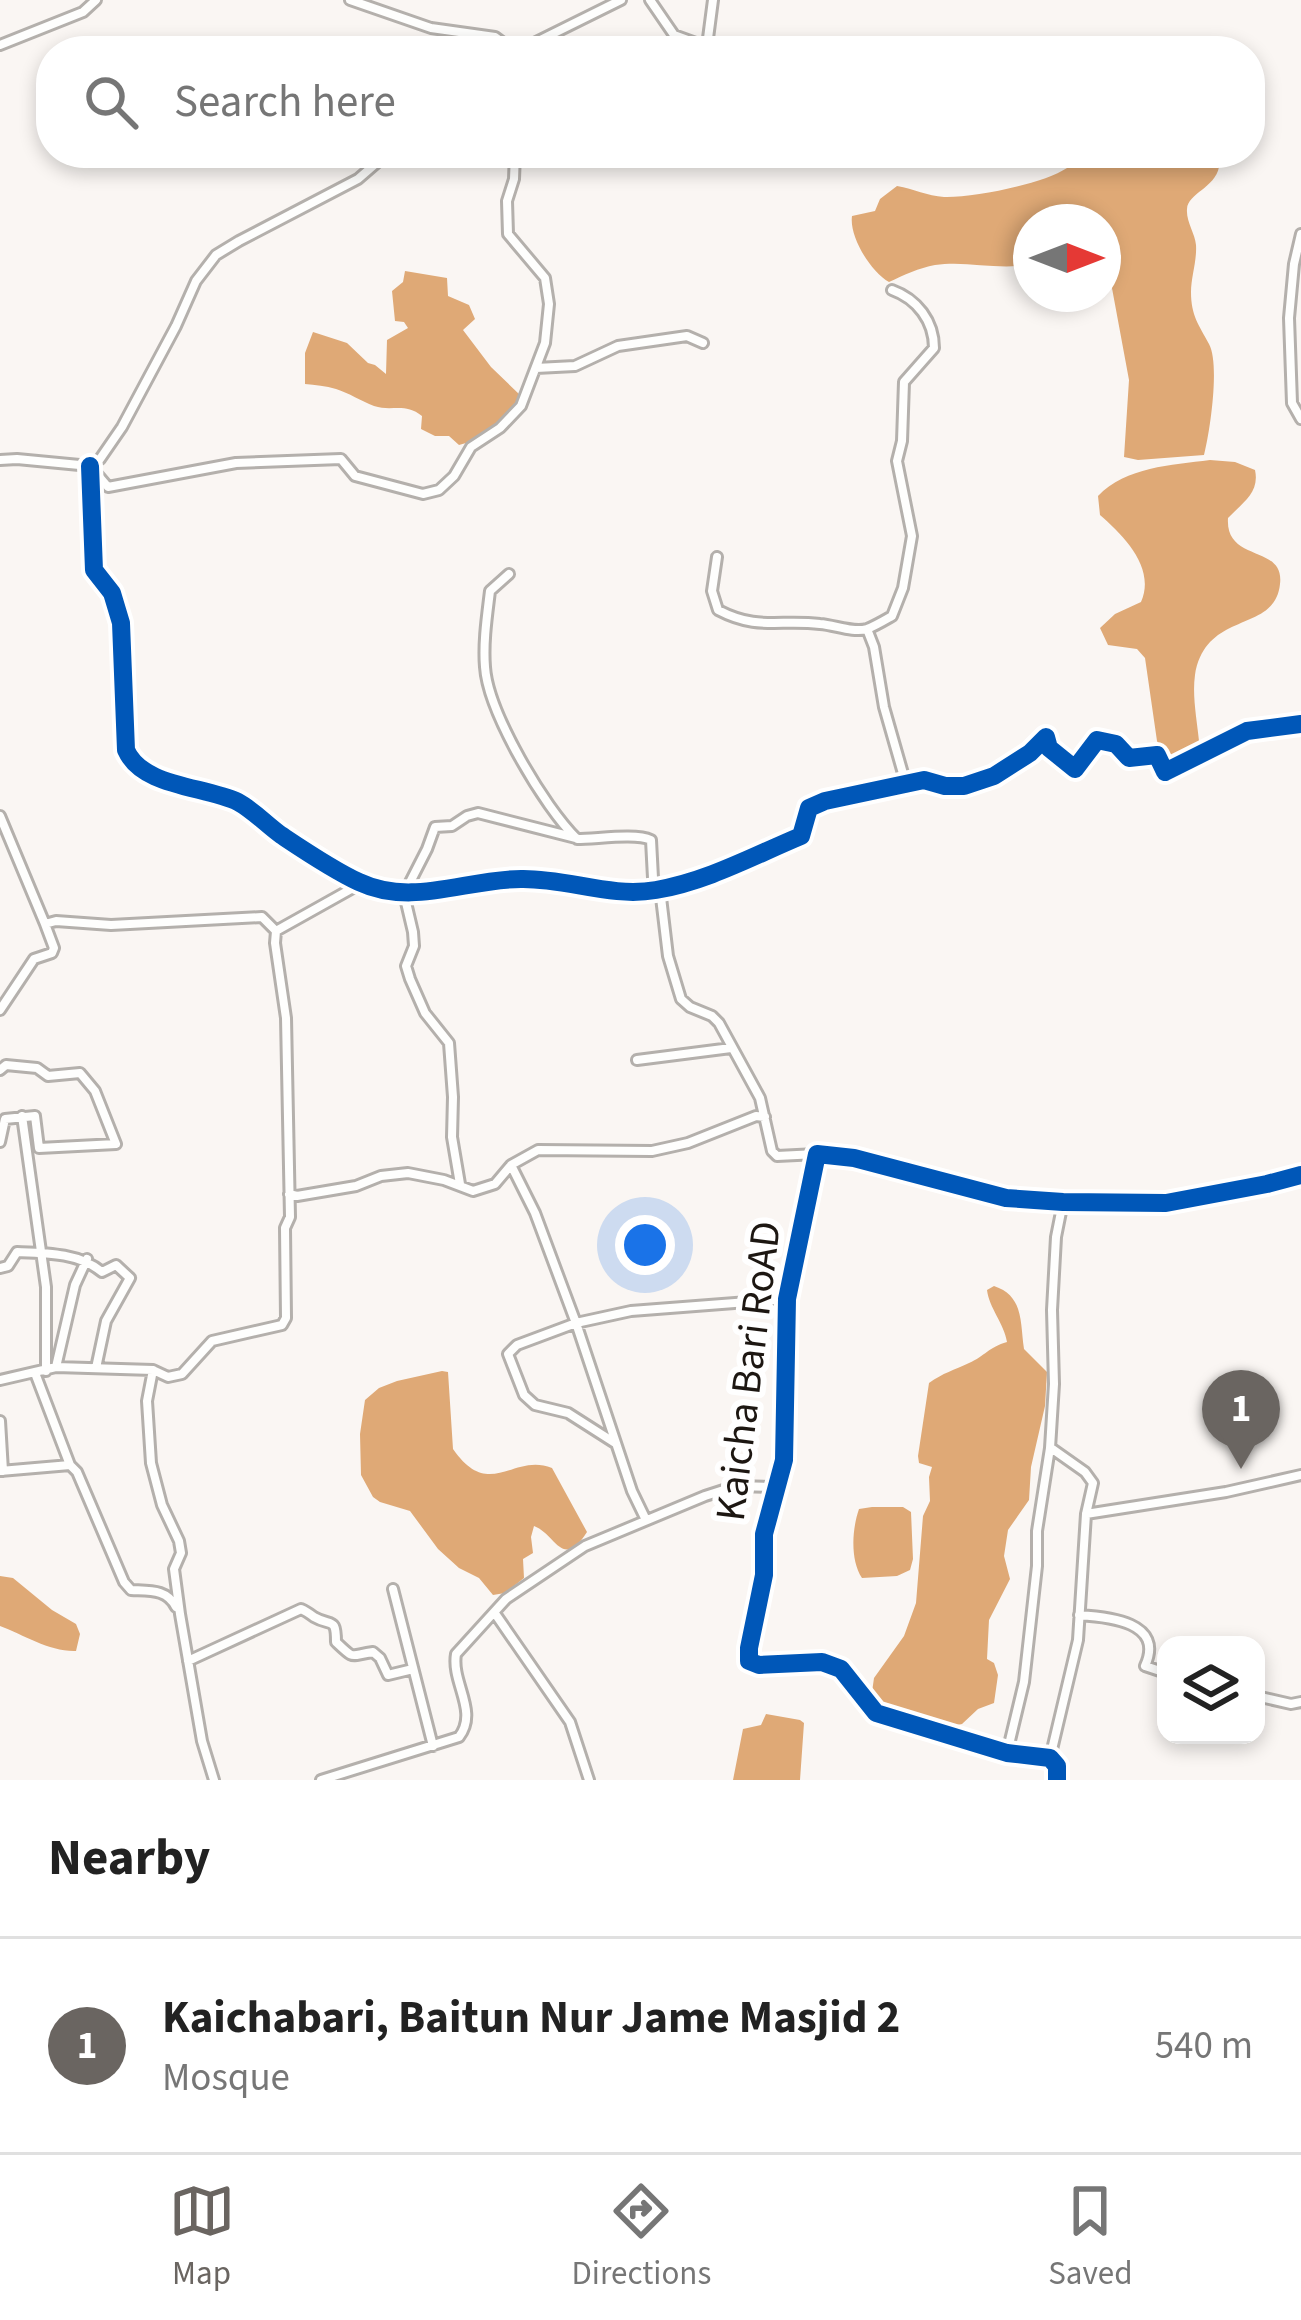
<!DOCTYPE html>
<style>
:root{--surface:#fff;--page:#f6f6f6;--text:#222;--muted:#767676;--line:#e0e0e0;--accent:#6a6561}
body{margin:0;font-family:"Source Sans 3",sans-serif;background:var(--page);color:var(--text)}
.controls{position:absolute;right:36px;bottom:36px;display:grid;overflow:hidden;border-radius:24px;box-shadow:0 6px 18px #0003}
.controls button{width:108px;height:108px;display:grid;place-items:center;padding:0;border:0;border-bottom:3px solid var(--line);background:var(--surface);color:var(--text);font:60px sans-serif}
.compass{position:absolute;left:1013px;top:204px;width:108px;height:108px;border-radius:50%;background:var(--surface);box-shadow:0 6px 18px #0003;rotate:90deg}
.you{position:absolute;left:645px;top:1245px;width:42px;height:42px;margin:-30px;border:9px solid #fff;border-radius:50%;background:#1a73e8;box-shadow:0 0 0 18px #1a73e833}
.badge{display:grid;place-items:center;width:78px;height:78px;border-radius:50%;background:var(--accent);color:#fff;font-size:39px;font-weight:700}
.pin{position:absolute;translate:-50% -99px;filter:drop-shadow(0 3px 6px #0008)}
.pin::after{content:'';position:absolute;top:63px;width:42px;height:36px;background:inherit;clip-path:polygon(0 0,100% 0,50% 100%)}
.list{margin:0;padding:0;list-style:none}
h2{display:flex;justify-content:space-between;align-items:center;height:156px;margin:0;padding:0 48px;font-size:51px}
h2 small{font-size:39px;font-weight:400;color:var(--muted)}
.list li{display:grid;grid-template-columns:78px 1fr auto;gap:36px;align-items:center;box-sizing:border-box;height:216px;padding:0 48px;border-top:3px solid var(--line)}
.list b{display:block;font-size:45px;white-space:nowrap}
.list p{margin:0;font-size:39px;white-space:nowrap;color:var(--muted)}
.list em{font-size:39px;font-style:normal;color:var(--muted)}
.icon{flex:none;width:66px;height:66px;fill:none;stroke:currentColor;stroke-width:2;stroke-linecap:round;stroke-linejoin:round}
.map{position:relative;flex:none;width:1301px;height:1780px;overflow:hidden}
.search{position:absolute;background:var(--surface);box-shadow:0 6px 18px #0003;left:36px;right:36px;top:36px;height:132px;display:flex;align-items:center;gap:30px;box-sizing:border-box;padding:0 42px;border-radius:48px;color:var(--muted);font-size:45px}
.sheet{height:372px;background:var(--surface)}
nav{display:flex;justify-content:space-around;align-items:center;box-sizing:border-box;height:168px;border-top:3px solid var(--line);background:var(--surface);font-size:33px;color:var(--muted)}
nav a{display:grid;justify-items:center;gap:6px}
nav .on{color:var(--accent)}
.map>svg:first-child{display:block}
</style>
<div class="map">
<svg width="1301" height="1780" viewBox="0 0 1301 1780">
<rect width="100%" height="100%" fill="#faf6f3"/>
<path fill="#dfa976" d="M1079 153H1175L1219 167C1215 188 1188 193 1187 209 1186 222 1195 233 1196 245 1197 261 1191 277 1191 292 1191 316 1199 325 1209 344 1220 364 1210 432 1204 455L1138 460 1124 457 1129 380 1109 272 1103 269V222H1031V264C999 271 967 260 935 265 919 268 904 275 889 282 871 272 849 237 852 216L875 211 880 199 897 186C914 189 927 196 944 197 973 198 1043 184 1067 168 1071 164 1076 158 1079 153Z
M405 271 447 278 448 296 469 305 475 319 463 330 491 367 520 395C511 419 484 439 459 445L449 436H435L421 429 422 416C405 402 392 412 374 406 361 401 349 393 336 389 326 386 315 385 305 384V353L313 332 347 343 368 363 375 365 386 374 387 340 408 328 404 322 395 321 392 291 403 282Z
M1210 460 1235 462 1255 470C1260 493 1242 503 1228 518 1225 563 1285 544 1280 584 1275 634 1206 609 1195 675 1192 696 1197 720 1199 741L1190 751 1168 757 1162 753 1157 741 1145 658 1137 649 1108 645 1100 628 1115 614 1141 602C1156 568 1124 536 1100 515L1098 496C1126 467 1171 465 1210 460Z
M994 1286C1024 1296 1020 1322 1024 1349L1047 1372 1045 1406 1031 1467 1029 1500 1008 1530 1004 1556 1010 1579 989 1620 987 1659 994 1663 998 1675 994 1703 978 1709 962 1724 952 1726 883 1707 875 1701 872 1692 874 1678 904 1636 916 1603 923 1516 930 1501 929 1477 932 1467 919 1463 918 1456 929 1383C943 1373 954 1370 969 1363 985 1356 989 1347 1007 1342 1004 1323 989 1308 987 1290Z
M442 1371 448 1372 453 1449C490 1502 513 1452 552 1468L587 1532C562 1571 556 1534 534 1526L531 1537 533 1553 523 1559 524 1578 505 1593 493 1595 479 1578 459 1568 438 1549 410 1511 380 1502 373 1497 361 1475 360 1434 365 1400 379 1388 397 1381Z
M872 1507H903L911 1512 913 1559 910 1570 897 1576 862 1578C850 1560 852 1529 859 1509Z
M0 1576 13 1578 52 1610 76 1624 80 1634 76 1651C50 1652 24 1635 0 1626Z
M766 1714 800 1720 804 1723 800 1780H733L743 1729 761 1725Z"/>
<g fill="none" stroke-linecap="round" stroke-linejoin="round">
<g stroke="#b4b0ac" stroke-width="14">
<path id="minor" d="M350 0 431 28 495 37 514 51
M650 0 674 35 718 51
M0 45 83 12 96 0
M707 46 713 0
M518 51 621 0
M1301 234 1294 264 1289 318 1292 403 1301 419
M536 368 575 366 618 346 687 336 703 343
M0 460 17 459 90 466 100 459 122 427 176 326 196 281 216 255 239 241 358 179 388 153
M90 466 94 570 112 593 121 623 126 750C142 787 204 786 238 802 253 810 267 825 281 835 305 851 333 870 359 882 412 907 466 879 521 879 567 878 610 898 656 890 708 881 753 856 801 836L809 808 825 801 924 780 945 786H964L994 776 1030 753 1046 737 1049 748 1075 769 1097 740 1116 744 1129 758 1157 755 1165 772 1247 731 1301 724
M91 467 108 487 236 463 341 459 355 476 423 494 439 490 454 476 471 447 500 428 521 406 545 343 549 304 545 278 508 234 507 201 514 179 515 153
M717 557 712 591 718 610C758 631 779 619 820 624 835 625 852 633 867 629 875 626 885 620 892 616L903 588 912 536 897 461 902 441 904 382 934 348C934 321 917 299 892 290
M509 574 490 591C487 616 483 642 485 667 488 712 544 807 577 839 597 839 636 833 651 840L653 878 660 889 668 956 681 999 690 1007 712 1016 719 1023 760 1098 772 1151 777 1156 817 1154
M867 629 874 647 884 707 906 784
M0 816 45 924
M276 931 360 884
M0 1010 34 959 52 953 54 948 45 924 56 921 111 925 262 917 276 931 275 943 286 1018 290 1217 285 1228 286 1318 282 1325 212 1341 182 1374 168 1377 153 1370 56 1367 0 1380
M637 1060 731 1048
M0 1070 6 1065 37 1068 48 1076 80 1073 95 1091 116 1144 39 1148 35 1116 5 1119 0 1142
M22 1116 46 1287V1371
M511 1165 535 1213 576 1323 517 1345 508 1354 524 1395 535 1405 568 1413 615 1443
M460 1184 452 1137 453 1097 449 1043 425 1013 410 979 406 966 414 946 413 932 404 894 427 849 435 827 452 826 467 816 478 813 576 838
M289 1194 297 1196 356 1186 381 1176 408 1173 444 1180 473 1191 495 1184 511 1165 538 1150 652 1151 688 1143 756 1116 765 1117
M0 1268 8 1266 17 1252C47 1253 79 1253 102 1272L116 1265 130 1278 106 1321 96 1368
M56 1367 75 1285 87 1259
M153 1370 147 1401 151 1463 162 1505 179 1541 181 1553 174 1569 180 1614 202 1741 214 1780
M35 1373 70 1465
M0 1421 3 1471
M0 1471 70 1465 77 1472 124 1582 131 1590C150 1591 167 1589 176 1607
M1086 1514 1226 1492 1301 1475
M646 1520 632 1491 576 1323 631 1311 787 1299
M393 1589 433 1746
M494 1612 570 1722 589 1780
M1079 1615C1109 1617 1165 1622 1145 1666L1166 1673
M188 1661 301 1609C306 1611 310 1614 314 1617 331 1627 336 1616 336 1642 356 1661 349 1655 373 1652L380 1658 388 1675 413 1669
M1256 1696 1291 1704 1301 1702
M1007 1753 1024 1682 1037 1566V1531L1050 1448 1054 1384 1052 1310 1056 1237 1063 1202
M1050 1758 1078 1640 1086 1514 1093 1483 1085 1472 1051 1448
M321 1780 459 1737C479 1711 451 1683 456 1654L506 1599 585 1546 705 1496 736 1486 775 1487
M1057 1780V1766L1050 1758 1007 1753 876 1713 841 1669 822 1662 759 1665 749 1661V1648L764 1575V1534L784 1460 787 1299 817 1154 854 1158 1006 1198 1063 1202 1166 1203 1267 1184 1301 1175"/>
</g>
<use href="#minor" stroke="#fefefd" stroke-width="8"/>
<g stroke="#fff" stroke-width="26">
<path id="cycleway" d="M90 466 94 570 112 593 121 623 126 750C142 787 204 786 238 802 253 810 267 825 281 835 305 851 333 870 359 882 412 907 466 879 521 879 567 878 610 898 656 890 708 881 753 856 801 836L809 808 825 801 924 780 945 786H964L994 776 1030 753 1046 737 1049 748 1075 769 1097 740 1116 744 1129 758 1157 755 1165 772 1247 731 1301 724
M1057 1780V1766L1050 1758 1007 1753 876 1713 841 1669 822 1662 759 1665 749 1661V1648L764 1575V1534L784 1460 787 1299 817 1154 854 1158 1006 1198 1063 1202 1166 1203 1267 1184 1301 1175"/>
</g>
<use href="#cycleway" stroke="#0057b8" stroke-width="18"/>
</g>
<g text-anchor="middle" dominant-baseline="central" stroke-width="12" stroke-linejoin="round" paint-order="stroke">
<g font-size="42" fill="#1d1712" stroke="#fff">
<text transform="translate(749 1371) rotate(-83)">Kaicha Bari RoAD</text>
</g>
</g>
</svg>
<div class="controls">
<button><svg class="icon" aria-label="layers" viewBox="0 0 24 24"><path d="M12 4l9 5-9 5-9-5zM3 14l9 5 9-5"/></svg></button>
</div>
<svg class="compass" viewBox="-18 -18 36 36"><path d="M0-13l5 13h-10z" fill="#e53935"/><path d="M0 13l5-13h-10z" fill="#767676"/></svg>
<div class="you"></div>
<div class="pin badge" style="left:1241px;top:1469px">1</div>
<div class="search"><svg class="icon" aria-label="search" viewBox="0 0 24 24"><circle cx="10" cy="10" r="6"/><path d="M15 15l6 6"/></svg>Search here</div>
</div>
<section class="sheet">
<h2>Nearby<small></small></h2>
<ul class="list">
<li><span class="badge">1</span><div><b>Kaichabari, Baitun Nur Jame Masjid 2</b><p>Mosque</p></div><em>540 m</em></li>
</ul>
</section>
<nav>
<a class="on"><svg class="icon" aria-label="map" viewBox="0 0 24 24"><path d="M3 6l6-2 6 2 6-2v14l-6 2-6-2-6 2zM9 4v14M15 6v14"/></svg>Map</a>
<a><svg class="icon" aria-label="directions" viewBox="0 0 24 24"><path d="M12 3l9 9-9 9-9-9zM9 14v-3h6M13 9l2 2-2 2"/></svg>Directions</a>
<a><svg class="icon" aria-label="saved" viewBox="0 0 24 24"><path d="M7 4h10v16l-5-4-5 4z"/></svg>Saved</a>
</nav>
